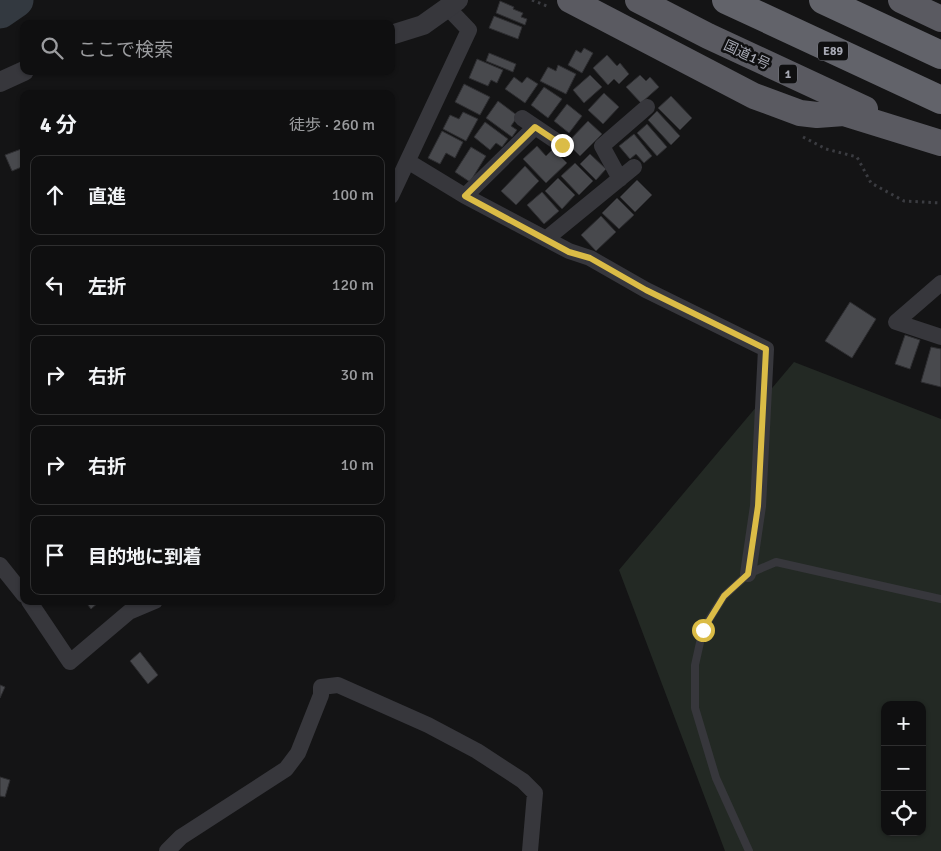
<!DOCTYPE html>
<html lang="ja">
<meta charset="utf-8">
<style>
:root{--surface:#0f0f10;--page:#1d1d1e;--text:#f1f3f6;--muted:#9b9c9f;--line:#2f2f30}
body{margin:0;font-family:Signika,"Noto Sans JP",sans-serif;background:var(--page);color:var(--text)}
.controls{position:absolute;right:15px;bottom:15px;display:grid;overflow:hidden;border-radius:10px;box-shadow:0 1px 4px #0004}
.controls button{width:45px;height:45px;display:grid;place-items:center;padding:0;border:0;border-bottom:1px solid var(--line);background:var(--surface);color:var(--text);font:25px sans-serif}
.stop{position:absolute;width:15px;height:15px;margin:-11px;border:4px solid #dbbc46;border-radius:50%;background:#fff}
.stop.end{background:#dbbc46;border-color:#fff;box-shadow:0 1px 5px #0008}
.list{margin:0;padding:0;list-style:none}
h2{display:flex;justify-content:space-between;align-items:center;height:65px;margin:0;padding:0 20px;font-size:21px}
h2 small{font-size:16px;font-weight:400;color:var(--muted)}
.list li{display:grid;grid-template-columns:32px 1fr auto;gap:15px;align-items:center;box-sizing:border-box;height:80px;margin:0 10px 10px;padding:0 10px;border:1px solid var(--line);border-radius:10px}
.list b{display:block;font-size:19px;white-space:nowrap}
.list em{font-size:16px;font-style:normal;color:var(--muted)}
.icon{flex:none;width:28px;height:28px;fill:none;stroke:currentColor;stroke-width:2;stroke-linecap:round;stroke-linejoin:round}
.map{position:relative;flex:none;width:941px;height:851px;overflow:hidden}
.search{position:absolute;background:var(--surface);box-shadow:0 1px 4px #0004;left:20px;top:20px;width:375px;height:55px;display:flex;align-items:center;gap:12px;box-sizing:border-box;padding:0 18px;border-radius:10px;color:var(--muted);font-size:19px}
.panel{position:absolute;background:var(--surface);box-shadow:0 1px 4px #0004;left:20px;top:90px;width:375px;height:515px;border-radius:10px}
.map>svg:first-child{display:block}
</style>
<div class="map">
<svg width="941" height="851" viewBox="0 0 941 851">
<rect width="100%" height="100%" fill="#141415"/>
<path fill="#232924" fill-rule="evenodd" d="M794 362 941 419V851H725L619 570ZM885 705H922V832H885Z"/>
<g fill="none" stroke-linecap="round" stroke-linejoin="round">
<path stroke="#333940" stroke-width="35" d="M0 11 16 0"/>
</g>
<path fill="#48494d" stroke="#2e2e31" d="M500 1 514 7 513 9 523 13 521 17 527 19 525 25 496 13Z
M494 16 522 27 518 39 489 28Z
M584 48 593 53 582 73 568 65 576 50 581 53Z
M489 53 516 64 513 72 486 61Z
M607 55 617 66 620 63 629 74 619 84 614 79 608 85 593 68Z
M477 59 503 70 497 83 491 80 488 86 469 78Z
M558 65 576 74 566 94 540 81 548 67 556 71Z
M590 75 602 87 584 103 573 90Z
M640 75 646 81 650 77 659 87 641 103 626 87Z
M514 77 522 83 527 77 538 84 525 103 505 89Z
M464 84 490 97 480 115 455 102Z
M544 87 562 99 548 118 531 105Z
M604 93 619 107 603 124 588 110Z
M671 96 692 118 680 130 658 108Z
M498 101 518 116 511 126 517 130 512 137 486 118Z
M567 104 582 116 569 133 554 121Z
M657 111 680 136 671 145 648 120Z
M463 112 478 119 466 141 443 129 450 115 459 119Z
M588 121 602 134 580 156 567 143Z
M485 122 508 139 502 147 496 143 490 150 474 137Z
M647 124 667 147 657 156 637 133Z
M442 131 463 142 455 158 446 153 440 164 428 158Z
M634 134 652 156 644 163 636 154 630 159 619 146Z
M537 146 546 156 553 149 567 163 546 183 523 159Z
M471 147 486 156 470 182 455 172Z
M24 148V166L12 171 5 155Z
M590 154 606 169 596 180 580 164Z
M575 163 593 181 579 195 561 176Z
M525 166 539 181 516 205 501 191Z
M558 178 575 195 562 209 545 191Z
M637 180 652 195 635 212 620 197Z
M542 192 559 211 544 224 527 205Z
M617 198 634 215 619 229 602 213Z
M601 216 616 232 596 251 581 235Z
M850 302 876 319 852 358 825 341Z
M905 335 920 340 910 369 895 364Z
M931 347 941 349V387L921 382Z
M85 601H100L91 609Z
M140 652 158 675 148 684 130 661Z
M0 685 5 687 0 698Z
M0 777 10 780 5 797 0 796Z"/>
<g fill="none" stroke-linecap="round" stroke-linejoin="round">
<path stroke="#3b3c41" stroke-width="3" stroke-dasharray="2.5 4" stroke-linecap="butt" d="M532 0 549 7
M803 137 826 149 857 157 871 183 904 201 941 203"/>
<path stroke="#37373c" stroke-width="8" d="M749 851 716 778 695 708V665L703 629 724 596 748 574 776 562 941 599"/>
<path stroke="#37373c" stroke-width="16" d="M522 118 562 145
M409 162 465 196 569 251 590 258 646 290 766 349 758 506 748 574
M620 179 602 146 647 107
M391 196 469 30 448 8
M465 196 535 127
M546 239 634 167
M941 283 896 322 941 337
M0 565 24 595
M29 601 70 662 129 612 155 601
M167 851 181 837 286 769 298 753 321 695V687L338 685 428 725 477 751 523 781 535 793 530 851"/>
<path stroke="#37373c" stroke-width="20" d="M391 35 423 25 458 0
M0 82 24 71"/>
<path stroke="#5a5a61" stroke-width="26" d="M570 0 754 96 800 113 817 115 844 113 941 143
M638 0 708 36 865 109
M901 0 941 19"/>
<path stroke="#62636a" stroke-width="28" d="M726 0 941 100
M823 0 941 55"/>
</g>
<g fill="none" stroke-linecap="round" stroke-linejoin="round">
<path stroke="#dbbc46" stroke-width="6" d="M562 145 535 127 465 196 569 252 590 258 646 290 766 349 758 506 748 574 724 596 703 630"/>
</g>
<g text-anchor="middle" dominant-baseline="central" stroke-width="5" stroke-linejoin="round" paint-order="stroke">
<g fill="#0f0f10" stroke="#797b83" stroke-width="1">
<rect x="818" y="41.5" width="30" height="19" rx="4"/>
<rect x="779" y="64.5" width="18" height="19" rx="4"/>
</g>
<g font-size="12" font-weight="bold" fill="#a7a9b4">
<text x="833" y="51">E89</text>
<text x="788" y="74">1</text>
</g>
<g font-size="14" fill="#a7a9b4" stroke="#0f0f10">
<text transform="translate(747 55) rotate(25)">国道1号</text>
</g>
</g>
</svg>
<div class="controls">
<button>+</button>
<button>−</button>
<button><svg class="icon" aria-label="locate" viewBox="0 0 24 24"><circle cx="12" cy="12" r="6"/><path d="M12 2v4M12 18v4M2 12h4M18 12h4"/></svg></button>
</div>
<div class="stop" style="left:703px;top:630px"></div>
<div class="stop end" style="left:562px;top:145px"></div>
<div class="search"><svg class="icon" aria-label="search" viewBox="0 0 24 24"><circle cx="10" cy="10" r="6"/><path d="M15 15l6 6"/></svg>ここで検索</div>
<section class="panel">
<h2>4 分<small>徒歩 · 260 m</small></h2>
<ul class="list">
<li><svg class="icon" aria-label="ahead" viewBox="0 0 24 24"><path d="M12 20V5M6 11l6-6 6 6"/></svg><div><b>直進</b></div><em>100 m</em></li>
<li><svg class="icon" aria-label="left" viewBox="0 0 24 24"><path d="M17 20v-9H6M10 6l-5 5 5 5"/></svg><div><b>左折</b></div><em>120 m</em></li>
<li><svg class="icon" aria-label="right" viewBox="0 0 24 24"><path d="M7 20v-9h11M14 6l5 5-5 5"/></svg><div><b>右折</b></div><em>30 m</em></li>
<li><svg class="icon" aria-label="right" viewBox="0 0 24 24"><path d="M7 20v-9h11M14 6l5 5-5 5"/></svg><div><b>右折</b></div><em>10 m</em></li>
<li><svg class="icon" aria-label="arrive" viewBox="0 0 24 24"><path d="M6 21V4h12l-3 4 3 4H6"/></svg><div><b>目的地に到着</b></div></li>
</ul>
</section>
</div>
